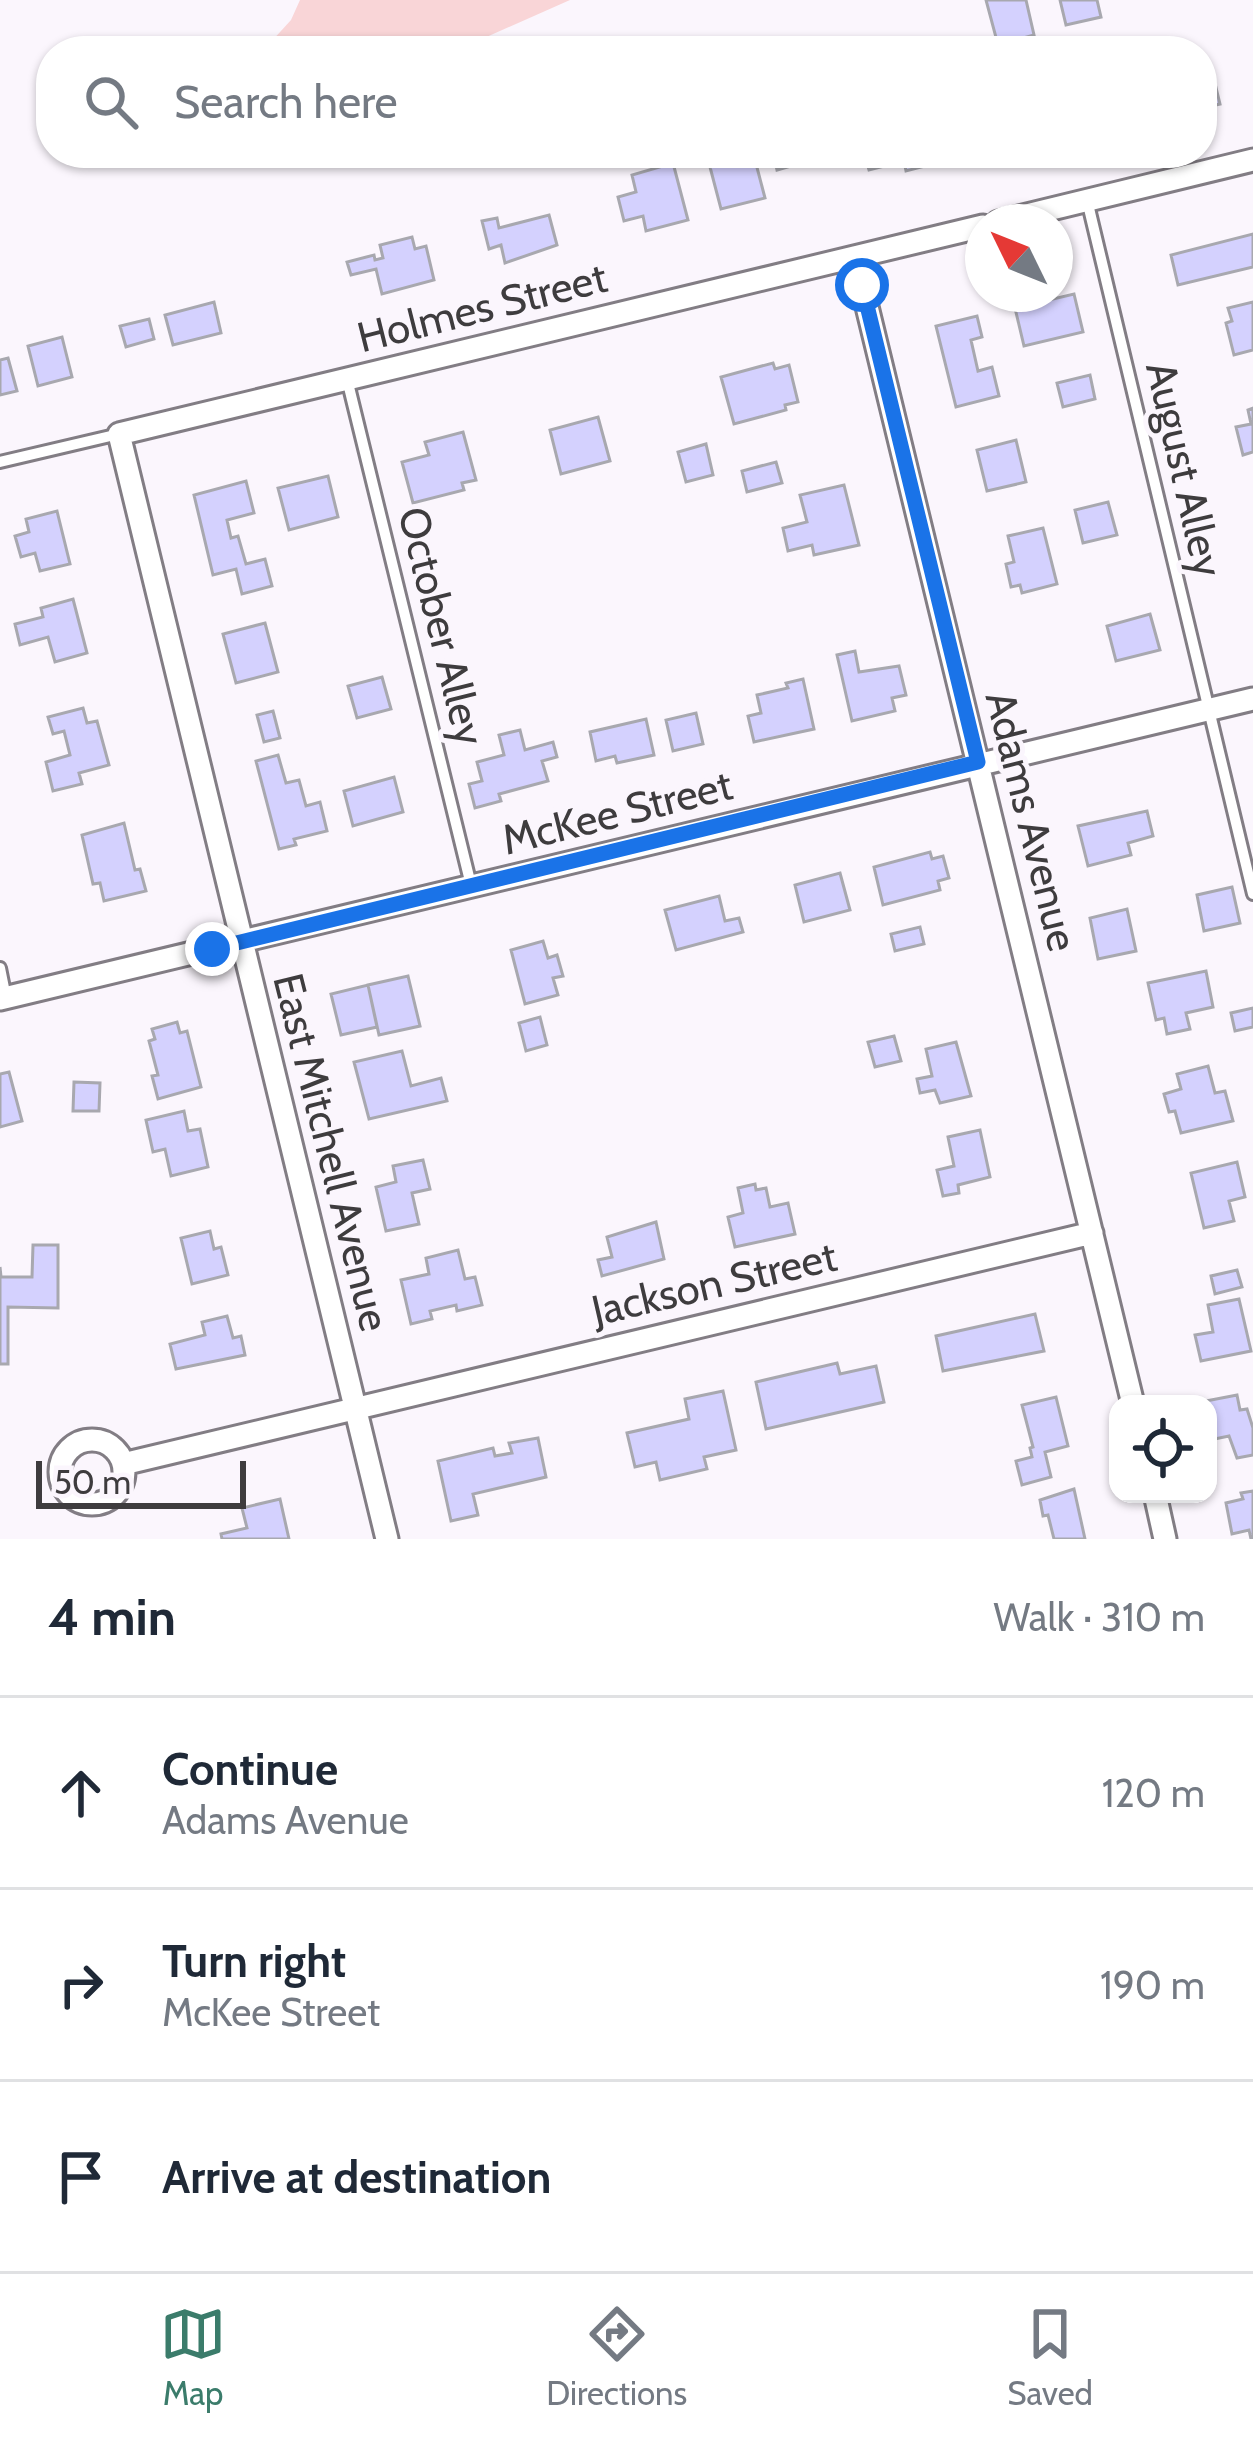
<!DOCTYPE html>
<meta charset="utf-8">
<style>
:root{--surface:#fff;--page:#f6f6f7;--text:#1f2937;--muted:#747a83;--line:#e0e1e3;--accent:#3b7c6b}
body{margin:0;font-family:Cabin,sans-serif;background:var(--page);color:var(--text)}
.controls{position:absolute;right:36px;bottom:36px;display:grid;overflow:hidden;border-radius:24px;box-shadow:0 3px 9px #0004}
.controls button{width:108px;height:108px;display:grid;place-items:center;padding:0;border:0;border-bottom:3px solid var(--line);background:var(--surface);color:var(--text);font:60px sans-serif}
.compass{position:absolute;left:965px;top:204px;width:108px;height:108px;border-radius:50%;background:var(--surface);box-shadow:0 3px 9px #0004;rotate:313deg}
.scale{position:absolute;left:36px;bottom:30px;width:210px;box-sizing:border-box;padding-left:12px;border:6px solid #3e3c3e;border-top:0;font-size:33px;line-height:42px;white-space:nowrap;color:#3e3c3e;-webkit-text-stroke:9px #fbf6fd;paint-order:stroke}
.stop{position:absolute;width:36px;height:36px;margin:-27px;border:9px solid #1a73e8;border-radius:50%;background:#fff}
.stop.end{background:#1a73e8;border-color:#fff;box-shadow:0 3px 12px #0008}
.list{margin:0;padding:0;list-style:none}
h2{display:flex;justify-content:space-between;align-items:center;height:156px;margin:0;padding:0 48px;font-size:51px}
h2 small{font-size:39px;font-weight:400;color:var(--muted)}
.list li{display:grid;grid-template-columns:78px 1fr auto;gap:36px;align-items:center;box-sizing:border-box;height:192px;padding:0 48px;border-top:3px solid var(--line)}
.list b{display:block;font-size:45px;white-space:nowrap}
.list p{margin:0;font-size:39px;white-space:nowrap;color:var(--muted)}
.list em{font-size:39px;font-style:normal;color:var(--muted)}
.icon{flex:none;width:66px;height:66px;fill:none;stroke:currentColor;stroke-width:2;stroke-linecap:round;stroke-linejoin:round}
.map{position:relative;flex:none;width:1253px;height:1539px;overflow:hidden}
.search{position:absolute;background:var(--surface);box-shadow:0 3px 9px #0004;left:36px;right:36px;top:36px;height:132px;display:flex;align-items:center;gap:30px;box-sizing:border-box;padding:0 42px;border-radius:48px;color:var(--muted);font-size:45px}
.sheet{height:732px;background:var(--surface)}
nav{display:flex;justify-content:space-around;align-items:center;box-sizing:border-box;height:168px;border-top:3px solid var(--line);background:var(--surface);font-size:33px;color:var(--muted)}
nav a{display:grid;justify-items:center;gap:6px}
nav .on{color:var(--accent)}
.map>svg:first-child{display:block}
</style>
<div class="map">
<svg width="1253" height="1539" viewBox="0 0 1253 1539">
<rect width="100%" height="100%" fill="#fbf6fd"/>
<path fill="#f9d5d7" d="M300 0H570L455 51H274L270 43 291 20Z"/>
<path fill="#d4d1fe" stroke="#a8a8af" stroke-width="3" d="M986 0H1026L1034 35 998 45Z
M1060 0H1097L1101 17 1066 25Z
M1211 67 1220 104 1202 108V69Z
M786 153H803L805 162 777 170 774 156Z
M864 153H954L956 158 906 171 904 161 869 170Z
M754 156 765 198 721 209 710 167Z
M673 163 688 220 646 231 643 216 624 221 618 197 636 192 632 175Z
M549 215 557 245 505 263 501 245 489 249 482 221 497 218 499 228Z
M1253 234V267L1178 285 1171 255Z
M412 237 415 249 426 246 434 280 382 294 376 269 351 275 347 262 374 255 375 260 383 258 380 245Z
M1074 294 1083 332 1024 346 1015 308Z
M214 302 221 333 173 345 165 315Z
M1253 302V350L1234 355 1226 323 1232 321 1228 308Z
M977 316 982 337 971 340 978 371 992 367 999 396 956 407 936 326Z
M149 319 154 339 126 347 120 326Z
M62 337 72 377 38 386 28 346Z
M8 358 17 391 0 395V360Z
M773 363 775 369 789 365 798 402 785 405 786 410 734 424 721 377Z
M1090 375 1095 399 1063 407 1057 383Z
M1253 408V452L1243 455 1236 427 1251 424 1248 410Z
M598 417 610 461 561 474 550 430Z
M463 432 476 480 462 483 464 490 413 503 402 462 429 455 425 442Z
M1016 440 1026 482 987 491 977 450Z
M706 444 713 475 686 482 678 452Z
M776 462 782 483 747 492 742 471Z
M328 476 338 517 289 530 278 488Z
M246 481 254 513 227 520 231 538 238 536 246 564 265 559 272 586 242 594 236 569 213 575 194 495Z
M844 485 859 545 814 555 812 545 788 551 783 528 807 522 800 495Z
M1108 502 1117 535 1083 543 1075 510Z
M57 511 70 564 40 571 35 553 21 557 15 536 29 532 26 519Z
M1043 528 1057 584 1022 593 1020 585 1011 587 1006 564 1014 562 1008 536Z
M73 599 87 653 55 662 48 637 20 645 15 624 43 617 41 608Z
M1150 614 1160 650 1116 661 1107 626Z
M265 623 278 672 236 683 223 634Z
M855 651 859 672 899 666 906 695 892 698 895 711 852 721 837 655Z
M382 677 391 709 357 718 348 686Z
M803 679 814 729 754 742 748 716 761 713 757 695 788 688 786 683Z
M83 708 87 723 97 721 109 765 79 773 82 784 53 791 46 762 70 755 64 731 53 734 48 717Z
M273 711 280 738 264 742 257 715Z
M696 713 703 744 673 751 666 720Z
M646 719 654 755 617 763 615 756 596 761 590 732Z
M520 730 525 750 553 742 557 757 542 761 548 781 499 794 501 801 475 808 469 784 482 781 477 762 504 755 499 735Z
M278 755 286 783 299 780 306 806 320 802 327 831 294 839 296 845 279 849 256 761Z
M394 777 403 812 353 826 344 791Z
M1147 811 1153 836 1128 843 1131 855 1088 866 1078 826Z
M124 823 135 870 140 869 146 891 104 901 100 883 93 884 82 835Z
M930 852 932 859 943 856 949 878 938 881 940 890 883 905 874 867Z
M840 873 850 910 804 922 795 885Z
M1232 887 1240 923 1204 931 1197 895Z
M719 896 725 921 739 918 743 932 676 950 665 910Z
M1127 909 1136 951 1098 959 1090 918Z
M920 927 924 944 895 951 891 934Z
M543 941 548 958 557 955 563 976 553 978 558 995 525 1004 511 950Z
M1206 971 1213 1007 1186 1013 1190 1029 1167 1034 1164 1018 1156 1020 1148 983Z
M408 976 420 1026 379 1035 368 985Z
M368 985 377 1027 341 1035 331 994Z
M1253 1008V1027L1235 1031 1231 1013Z
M540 1017 547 1045 526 1051 519 1023Z
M177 1022 180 1033 187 1031 201 1087 158 1099 152 1076 158 1075 149 1041 155 1039 152 1029Z
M894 1036 901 1061 875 1067 868 1042Z
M956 1042 971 1096 940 1103 935 1090 920 1093 917 1079 932 1076 926 1049Z
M402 1051 411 1086 441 1078 447 1101 369 1119 354 1062Z
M1208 1066 1215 1093 1225 1091 1233 1121 1181 1133 1175 1111 1169 1112 1164 1094 1181 1089 1177 1074Z
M9 1072 22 1121 0 1127V1074Z
M74 1082 100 1083 99 1111H73Z
M184 1111 188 1131 200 1129 208 1167 171 1176 165 1149 153 1152 146 1120Z
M980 1130 990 1177 958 1185 959 1193 943 1196 937 1170 954 1166 948 1137Z
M423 1160 430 1189 412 1193 419 1224 386 1231 376 1187 396 1182 393 1166Z
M1237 1162 1245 1197 1229 1201 1234 1221 1204 1228 1191 1173Z
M755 1184 756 1190 766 1188 770 1207 788 1203 795 1234 735 1247 728 1217 743 1213 738 1188Z
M656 1222 664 1259 602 1276 598 1260 612 1257 607 1237Z
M210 1231 214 1249 221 1247 228 1275 192 1284 181 1238Z
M33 1245H58V1308L8 1307V1364H0V1267L1 1277H32Z
M458 1250 465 1279 475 1277 482 1305 457 1311 456 1305 430 1311 432 1319 411 1324 401 1280 429 1274 426 1258Z
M1237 1270 1242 1287 1215 1294 1211 1276Z
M1239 1299 1251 1351 1201 1361 1195 1335 1213 1332 1208 1305Z
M1035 1314 1044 1351 943 1371 936 1336Z
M227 1316 233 1338 241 1336 245 1355 176 1369 170 1344 205 1335 202 1322Z
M837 1363 840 1374 876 1366 884 1402 766 1429 756 1382Z
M723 1391 736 1450 704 1457 707 1469 660 1480 656 1462 635 1467 627 1433 689 1419 685 1399Z
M1237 1395 1240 1410 1247 1409 1253 1428V1455L1237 1458 1229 1436 1210 1440 1206 1401Z
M1056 1397 1068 1446 1045 1452 1051 1477 1022 1485 1016 1461 1032 1457 1030 1448 1033 1447 1022 1405Z
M538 1438 546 1477 473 1494 478 1515 451 1521 438 1461 493 1448 495 1456 512 1453 509 1443Z
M1074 1489 1085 1539H1054L1048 1515 1043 1516 1040 1500Z
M1253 1491V1539H1251L1249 1530 1232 1534 1226 1503 1243 1499 1241 1493Z
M280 1499 289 1539H222L221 1534 247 1528 242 1508Z"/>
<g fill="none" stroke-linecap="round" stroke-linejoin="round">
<g stroke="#827d84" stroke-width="16">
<path id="service" d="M1087 200 1253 894
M347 379 471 885
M0 462 119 434
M0 968 6 998"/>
</g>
<g stroke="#827d84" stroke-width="27">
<path id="minor" d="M998 222 1253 160
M855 257 1133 1404
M0 999 1253 699
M60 1472a32 32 0 1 1 64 0a32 32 0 1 1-64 0Z
M123 1464 1092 1233
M1155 1494 1165 1539
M387 1539 119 434 983 226"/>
</g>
<use href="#service" stroke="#fff" stroke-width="10"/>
<use href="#minor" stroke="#fff" stroke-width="21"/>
</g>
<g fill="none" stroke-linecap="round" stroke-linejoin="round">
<path stroke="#1a73e8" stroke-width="15" d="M212 949 978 762 862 285"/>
</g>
<g text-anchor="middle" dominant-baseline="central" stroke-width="10" stroke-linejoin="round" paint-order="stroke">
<g font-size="42" fill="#3e3c3e" stroke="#fbf6fd">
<text transform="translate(482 307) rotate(-14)">Holmes Street</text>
<text transform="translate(1185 469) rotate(77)">August Alley</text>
<text transform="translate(442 626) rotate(76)">October Alley</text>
<text transform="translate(617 812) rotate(-14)">McKee Street</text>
<text transform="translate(1032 821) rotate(76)">Adams Avenue</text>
<text transform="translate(332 1152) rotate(76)">East Mitchell Avenue</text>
<text transform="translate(714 1283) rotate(-13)">Jackson Street</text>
</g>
</g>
</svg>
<div class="controls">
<button><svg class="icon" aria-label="locate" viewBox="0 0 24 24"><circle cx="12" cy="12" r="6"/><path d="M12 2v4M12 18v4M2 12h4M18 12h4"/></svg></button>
</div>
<svg class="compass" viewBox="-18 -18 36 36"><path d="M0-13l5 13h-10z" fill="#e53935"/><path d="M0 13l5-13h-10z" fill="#747a83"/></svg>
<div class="scale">50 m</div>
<div class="stop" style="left:862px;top:285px"></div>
<div class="stop end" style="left:212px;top:949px"></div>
<div class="search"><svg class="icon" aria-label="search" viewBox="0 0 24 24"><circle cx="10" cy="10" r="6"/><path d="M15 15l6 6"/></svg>Search here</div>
</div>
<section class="sheet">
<h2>4 min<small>Walk · 310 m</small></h2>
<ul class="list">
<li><svg class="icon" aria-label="ahead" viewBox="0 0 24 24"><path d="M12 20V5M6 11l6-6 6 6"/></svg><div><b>Continue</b><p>Adams Avenue</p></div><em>120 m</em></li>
<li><svg class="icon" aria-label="right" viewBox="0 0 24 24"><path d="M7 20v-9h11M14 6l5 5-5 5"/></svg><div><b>Turn right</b><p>McKee Street</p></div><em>190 m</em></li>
<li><svg class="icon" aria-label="arrive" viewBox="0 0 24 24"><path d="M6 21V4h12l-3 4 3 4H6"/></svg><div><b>Arrive at destination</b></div></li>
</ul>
</section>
<nav>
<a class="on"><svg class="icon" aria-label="map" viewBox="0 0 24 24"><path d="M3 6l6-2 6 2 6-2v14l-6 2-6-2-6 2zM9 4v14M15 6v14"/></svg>Map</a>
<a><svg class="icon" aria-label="directions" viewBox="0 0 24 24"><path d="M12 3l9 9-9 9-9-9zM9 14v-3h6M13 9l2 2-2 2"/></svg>Directions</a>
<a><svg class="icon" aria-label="saved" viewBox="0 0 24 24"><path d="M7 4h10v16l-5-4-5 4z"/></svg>Saved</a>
</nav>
